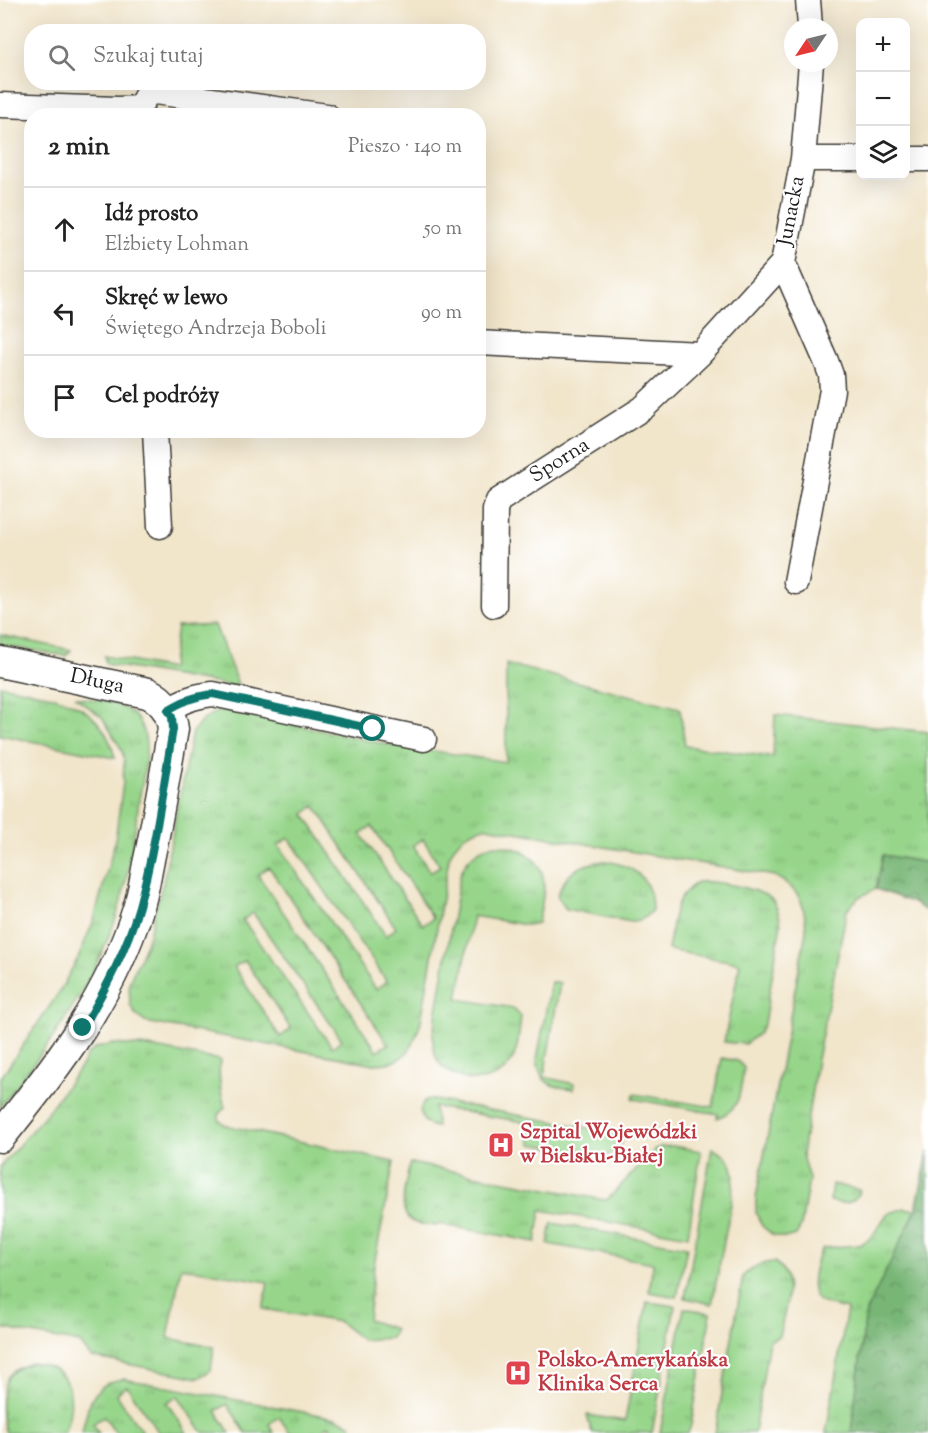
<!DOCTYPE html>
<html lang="pl">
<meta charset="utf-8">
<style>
:root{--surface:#fff;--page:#f6f6f6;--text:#222;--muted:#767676;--line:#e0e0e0}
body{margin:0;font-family:"Sorts Mill Goudy",serif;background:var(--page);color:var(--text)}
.controls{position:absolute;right:18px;top:18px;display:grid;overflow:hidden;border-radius:12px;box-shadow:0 6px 24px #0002}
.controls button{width:54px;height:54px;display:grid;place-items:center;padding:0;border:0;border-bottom:2px solid var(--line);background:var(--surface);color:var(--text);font:30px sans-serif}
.compass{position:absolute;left:784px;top:18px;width:54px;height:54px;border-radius:50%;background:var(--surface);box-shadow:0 6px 24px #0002;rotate:235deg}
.stop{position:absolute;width:18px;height:18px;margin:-14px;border:4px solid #0f766e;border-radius:50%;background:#fff}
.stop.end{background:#0f766e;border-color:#fff;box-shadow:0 2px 6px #0008}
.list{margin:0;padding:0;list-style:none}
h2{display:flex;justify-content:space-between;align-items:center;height:78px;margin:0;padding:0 24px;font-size:26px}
h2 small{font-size:20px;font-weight:400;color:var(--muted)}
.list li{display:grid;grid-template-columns:39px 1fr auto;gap:18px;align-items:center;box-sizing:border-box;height:84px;padding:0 24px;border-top:2px solid var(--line)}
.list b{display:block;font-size:22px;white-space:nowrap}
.list p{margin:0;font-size:20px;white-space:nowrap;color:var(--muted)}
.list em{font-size:20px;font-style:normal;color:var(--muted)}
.icon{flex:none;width:33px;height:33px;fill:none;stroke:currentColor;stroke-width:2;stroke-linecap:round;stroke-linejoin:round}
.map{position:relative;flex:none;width:928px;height:1433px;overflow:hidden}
.search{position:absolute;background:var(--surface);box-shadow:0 6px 24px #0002;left:24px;top:24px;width:462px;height:66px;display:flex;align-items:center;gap:15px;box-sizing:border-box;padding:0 21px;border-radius:24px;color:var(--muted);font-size:22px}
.panel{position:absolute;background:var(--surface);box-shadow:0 6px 24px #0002;left:24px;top:108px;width:462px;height:330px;border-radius:24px}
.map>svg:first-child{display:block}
</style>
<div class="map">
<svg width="928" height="1433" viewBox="0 0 928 1433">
<defs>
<pattern id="grass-tufts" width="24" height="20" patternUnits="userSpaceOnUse" patternTransform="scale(1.5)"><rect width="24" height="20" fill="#96d58a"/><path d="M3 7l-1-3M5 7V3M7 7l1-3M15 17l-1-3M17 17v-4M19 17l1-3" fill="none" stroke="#81b676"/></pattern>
<pattern id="forest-crowns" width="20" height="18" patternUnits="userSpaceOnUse" patternTransform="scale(1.5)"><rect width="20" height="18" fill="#78b676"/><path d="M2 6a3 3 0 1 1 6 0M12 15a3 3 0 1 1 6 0" fill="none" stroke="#629360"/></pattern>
</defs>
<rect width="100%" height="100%" fill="#fff"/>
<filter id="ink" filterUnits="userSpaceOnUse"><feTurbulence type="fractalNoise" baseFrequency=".0167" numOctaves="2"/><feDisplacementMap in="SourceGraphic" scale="12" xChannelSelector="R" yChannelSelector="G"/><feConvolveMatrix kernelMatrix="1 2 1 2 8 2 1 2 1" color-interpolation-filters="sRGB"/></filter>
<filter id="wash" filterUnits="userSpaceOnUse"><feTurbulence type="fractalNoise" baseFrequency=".008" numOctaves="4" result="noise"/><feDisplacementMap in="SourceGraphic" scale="24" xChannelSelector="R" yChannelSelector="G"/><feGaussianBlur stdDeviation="1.35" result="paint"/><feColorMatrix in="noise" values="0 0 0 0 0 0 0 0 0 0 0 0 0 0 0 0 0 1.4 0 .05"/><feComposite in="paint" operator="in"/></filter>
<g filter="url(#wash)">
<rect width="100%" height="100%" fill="#f1e5ca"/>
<path fill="url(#grass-tufts)" stroke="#597853" stroke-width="1.5" fill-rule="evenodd" d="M215 625 239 687 106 664 104 656 171 669 177 627Z
M0 635 71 650 66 656 0 645Z
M506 664 680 708 685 746 773 757 775 715 928 732V863L883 855 876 889 859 897 847 910 817 1059 802 1155 809 1179 801 1226 796 1235 785 1238 773 1235 762 1226 756 1213V1198L806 931C805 902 800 890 775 876L486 827C466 831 456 840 449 858L421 1021C413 1049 406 1064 374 1064L145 1022 135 1014 130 1004 129 983 147 941 163 883 192 732C203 719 210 712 227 710L381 743 506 762ZM315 806 396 928 386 936 304 814ZM372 826 433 918 423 925 361 834ZM289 838 387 982 376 989 278 845ZM423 839 440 866 430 872 413 846ZM269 867 388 1044 377 1051 258 875ZM253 913 342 1040 332 1047 243 920ZM245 960 291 1029 280 1037 234 967Z
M0 685C51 696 101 698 115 758L0 735Z
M75 697C94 700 120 701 135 716 154 738 144 770 140 795 133 839 128 887 112 929 86 996 44 1052 0 1107V1079L58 994 79 956 94 920 115 841 123 783 124 761 122 750 102 717Z
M491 845C516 845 544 856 544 886 544 898 540 911 538 923L526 925 473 916 458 999 513 1008 521 1016C519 1031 519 1049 511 1062 494 1088 455 1085 438 1061 433 1053 433 1043 433 1034L460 875C466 859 475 851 491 845Z
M604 861C634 865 652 878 652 910 646 917 641 922 631 922L566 909 557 896C566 872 579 864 604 861Z
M698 882C715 881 762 888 773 901 778 908 779 916 781 924L764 1024 759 1033 745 1044 724 1042 740 963 668 950C673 922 671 898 698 882Z
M551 982 560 983 544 1077 575 1084 574 1089C551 1086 541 1086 537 1060Z
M114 1044 149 1047 220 1060C218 1077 220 1091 225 1107L219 1114V1120L225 1125 394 1162 374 1265 368 1320 395 1329 391 1338 362 1340 339 1322 263 1309 268 1282 181 1267 168 1338 214 1347 211 1370 199 1378 91 1357 80 1343 0 1328V1167L45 1115 82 1065 87 1055 96 1048Z
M722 1058 738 1061 744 1068C740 1090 742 1110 717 1118L718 1114 633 1099 634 1094 713 1107Z
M429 1099 622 1134C624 1148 617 1152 605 1156L532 1144 524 1122 434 1107 437 1127C427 1126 422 1121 420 1111L424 1101Z
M673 1146 701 1151 688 1236 541 1210 536 1242 438 1224 437 1226C429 1225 420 1225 413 1222 395 1213 407 1178 410 1163L605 1200 608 1199 654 1150 660 1147Z
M712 1148 725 1156 731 1164 734 1174 731 1205 712 1304 685 1298Z
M832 1184 860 1190C854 1205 845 1205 830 1201Z
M905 1208 916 1210 866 1312 851 1433H826L847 1309C839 1307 826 1306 819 1301 806 1291 815 1259 823 1248L859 1245 871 1238 887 1214Z
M552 1223 687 1247 677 1297 649 1292 653 1263 548 1244Z
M774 1262C798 1276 784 1314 779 1336L769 1341 754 1433H715L743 1276C753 1267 760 1263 774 1262Z
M647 1302 675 1306 652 1433H592L587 1415 625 1421Z
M684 1308 711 1313 691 1425 688 1433H660Z
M31 1363C73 1366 77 1399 64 1433H6C0 1417 0 1394 7 1378 12 1370 23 1366 31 1363Z
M124 1379 336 1418 350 1424 355 1433H334L329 1425 319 1433H290L279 1417 269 1424 274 1433H246L227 1404 216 1411 230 1433H203L178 1396 167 1403 187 1433H159L127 1386 116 1394 143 1433H116L104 1416 93 1424 99 1433H82C87 1406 92 1382 124 1379Z"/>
<path fill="url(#forest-crowns)" stroke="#4a6949" stroke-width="1.5" d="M883 855 928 863V912L914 903 876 889Z
M928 1152V1433H851L866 1312 916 1210Z"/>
</g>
<g filter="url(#ink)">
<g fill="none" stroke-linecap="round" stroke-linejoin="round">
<g stroke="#3c3a36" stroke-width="27">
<path id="minor" d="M808 0 810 27
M0 105 118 109 139 108 147 94 155 92 327 116
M803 159H860
M906 159H928
M783 263 826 361 831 375 832 390 796 582
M783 263 803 159 811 63
M478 343 700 354
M155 430 160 526
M494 605 495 510 498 501 643 408 700 354 783 263
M168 710C183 700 195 696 213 694L424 739"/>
</g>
<g stroke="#3c3a36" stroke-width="33">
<path id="tertiary" d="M0 662 148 693C164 701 171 712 173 729 165 774 158 819 148 864 145 879 143 894 138 909 111 997 57 1067 0 1137"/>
</g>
<use href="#minor" stroke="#fff" stroke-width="24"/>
<use href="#tertiary" stroke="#fff" stroke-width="30"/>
</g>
</g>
<g fill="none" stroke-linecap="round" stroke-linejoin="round" filter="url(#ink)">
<path stroke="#0f766e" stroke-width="8" d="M83 1028C105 990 127 949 139 906 155 849 163 788 173 729L172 717 168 710C183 701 195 696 213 694L373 729"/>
</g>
<defs>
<g id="hospital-square" transform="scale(1.35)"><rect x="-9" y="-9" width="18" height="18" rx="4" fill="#e0444e" stroke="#fff"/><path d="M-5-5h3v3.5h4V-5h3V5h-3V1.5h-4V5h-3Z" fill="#fff"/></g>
</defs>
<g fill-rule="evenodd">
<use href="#hospital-square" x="501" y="1145"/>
<use href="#hospital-square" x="518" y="1373"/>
</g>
<g text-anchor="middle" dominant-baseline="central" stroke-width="4.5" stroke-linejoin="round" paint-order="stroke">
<g font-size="21" fill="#1c1c1c" stroke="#fff">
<text transform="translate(792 211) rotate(-79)">Junacka</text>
<text transform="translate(560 461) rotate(-32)">Sporna</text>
<text transform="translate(97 682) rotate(12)">Długa</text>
</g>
<g font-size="21" font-weight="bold" fill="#be3a42" stroke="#fff" text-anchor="start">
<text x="520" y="1133">Szpital Wojewódzki<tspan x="520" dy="24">w Bielsku-Białej</tspan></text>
<text x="538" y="1361">Polsko-Amerykańska<tspan x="538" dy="24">Klinika Serca</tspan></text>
</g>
</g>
</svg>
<div class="controls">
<button>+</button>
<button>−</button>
<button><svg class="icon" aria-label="layers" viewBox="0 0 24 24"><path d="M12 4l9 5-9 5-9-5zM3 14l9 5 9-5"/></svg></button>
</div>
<svg class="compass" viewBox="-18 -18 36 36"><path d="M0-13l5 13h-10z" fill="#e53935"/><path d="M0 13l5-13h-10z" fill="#767676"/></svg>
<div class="stop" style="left:373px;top:729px"></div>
<div class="stop end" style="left:83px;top:1028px"></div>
<div class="search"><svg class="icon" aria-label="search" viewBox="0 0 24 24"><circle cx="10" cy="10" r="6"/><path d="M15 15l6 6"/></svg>Szukaj tutaj</div>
<section class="panel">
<h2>2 min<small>Pieszo · 140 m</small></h2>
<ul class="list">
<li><svg class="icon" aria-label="ahead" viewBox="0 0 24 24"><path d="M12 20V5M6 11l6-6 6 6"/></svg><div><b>Idź prosto</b><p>Elżbiety Lohman</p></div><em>50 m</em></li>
<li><svg class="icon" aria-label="left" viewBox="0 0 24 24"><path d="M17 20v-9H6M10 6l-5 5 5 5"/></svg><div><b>Skręć w lewo</b><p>Świętego Andrzeja Boboli</p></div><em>90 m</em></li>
<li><svg class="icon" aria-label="arrive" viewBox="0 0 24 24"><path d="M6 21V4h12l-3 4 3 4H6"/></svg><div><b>Cel podróży</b></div></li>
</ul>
</section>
</div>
